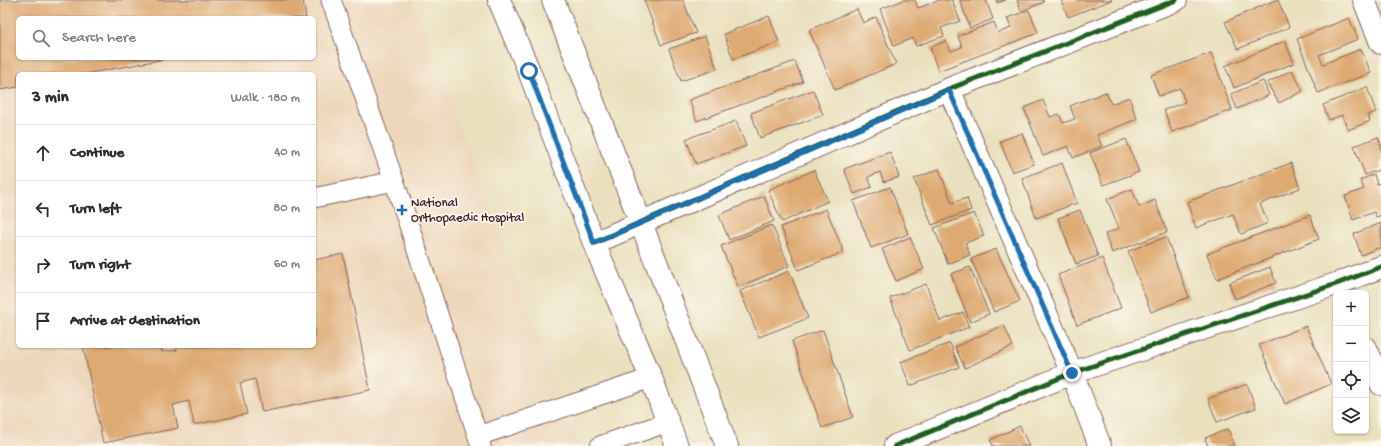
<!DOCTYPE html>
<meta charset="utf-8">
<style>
:root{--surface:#fff;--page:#f2f2f3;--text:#2b2b33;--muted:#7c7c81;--line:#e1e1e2}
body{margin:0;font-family:"Gochi Hand",sans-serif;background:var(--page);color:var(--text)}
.controls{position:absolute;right:12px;bottom:12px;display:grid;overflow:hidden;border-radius:6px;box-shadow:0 1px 3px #0004}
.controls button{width:36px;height:36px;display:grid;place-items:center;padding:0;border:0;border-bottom:1px solid var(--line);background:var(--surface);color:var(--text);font:20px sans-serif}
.stop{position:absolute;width:12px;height:12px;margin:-9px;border:3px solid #1f6fb2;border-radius:50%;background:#fff}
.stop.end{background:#1f6fb2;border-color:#fff;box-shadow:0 1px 4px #0008}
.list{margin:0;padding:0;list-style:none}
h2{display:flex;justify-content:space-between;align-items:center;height:52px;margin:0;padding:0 16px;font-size:17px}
h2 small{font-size:13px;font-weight:400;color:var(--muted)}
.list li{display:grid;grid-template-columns:26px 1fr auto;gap:12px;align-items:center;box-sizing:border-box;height:56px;padding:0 16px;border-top:1px solid var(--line)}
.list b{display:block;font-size:15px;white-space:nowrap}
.list em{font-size:13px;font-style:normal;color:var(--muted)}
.icon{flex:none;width:22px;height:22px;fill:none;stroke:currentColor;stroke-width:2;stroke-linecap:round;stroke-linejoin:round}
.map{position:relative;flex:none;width:1381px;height:446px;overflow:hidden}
.search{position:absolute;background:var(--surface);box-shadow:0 1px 3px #0004;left:16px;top:16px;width:300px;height:44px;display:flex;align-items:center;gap:10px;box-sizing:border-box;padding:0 14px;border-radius:6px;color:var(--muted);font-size:15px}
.panel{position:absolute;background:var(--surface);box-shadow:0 1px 3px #0004;left:16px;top:72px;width:300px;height:276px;border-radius:6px}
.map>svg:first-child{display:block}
</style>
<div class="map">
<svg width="1381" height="446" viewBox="0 0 1381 446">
<rect width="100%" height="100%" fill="#fbf7ec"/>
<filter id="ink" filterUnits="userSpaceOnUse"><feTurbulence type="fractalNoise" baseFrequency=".025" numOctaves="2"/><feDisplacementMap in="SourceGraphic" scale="8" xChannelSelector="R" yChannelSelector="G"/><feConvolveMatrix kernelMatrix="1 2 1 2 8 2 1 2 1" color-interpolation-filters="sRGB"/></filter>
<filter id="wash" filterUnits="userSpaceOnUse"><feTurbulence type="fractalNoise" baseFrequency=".012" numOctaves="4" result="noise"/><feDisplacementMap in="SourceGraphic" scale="16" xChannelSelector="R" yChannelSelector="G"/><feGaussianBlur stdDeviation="0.9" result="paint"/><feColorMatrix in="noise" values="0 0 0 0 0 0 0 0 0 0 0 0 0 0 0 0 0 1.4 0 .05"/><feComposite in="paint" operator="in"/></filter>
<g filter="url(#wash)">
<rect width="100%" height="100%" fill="#eae0bd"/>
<path fill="#edd7bb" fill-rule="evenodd" d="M0 0H412L579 446H0ZM18 18H314V58H18ZM18 74H314V346H18Z"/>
<g id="blocks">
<path fill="#deaa73" d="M0 0H303L306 18H18V58L165 59 85 74H18V87L0 90Z
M644 0H683L696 33 661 45Z
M904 0H915L918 8 940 0H952L960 21 941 28 944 36 916 46 913 38 894 46 880 9Z
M960 0H986L993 19 970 28Z
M996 0H1006L997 3Z
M1017 0H1043L1044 2 1021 11Z
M1061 0H1112L1068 17Z
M1275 0H1278L1289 27 1238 49 1225 22Z
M857 9 863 23 876 17 896 64 835 90 809 30Z
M1029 10 1038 33 938 71 930 48 946 41 951 51 962 47 958 36 994 22 998 33 1011 28 1007 18Z
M769 16 779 42 733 59 724 34Z
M1349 18 1358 39 1319 55 1323 64 1361 49 1371 73 1318 93 1297 39Z
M705 36 717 69 681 81 669 49Z
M1285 41 1294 63 1234 88 1225 66Z
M1211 53 1232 110 1172 132 1164 110 1185 102 1180 88 1159 96 1151 75Z
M795 61 803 82 697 121 689 100Z
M1292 70 1303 91 1279 103 1267 83Z
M1263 81 1269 95 1237 109 1231 94Z
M1367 87 1376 112 1368 115 1370 121 1348 130 1342 115 1329 120 1323 105Z
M813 90 823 115 760 138 751 113Z
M1106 92 1111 104 1129 97 1137 119 1097 135 1102 146 1073 158 1068 146 1043 156 1024 108 1043 100 1050 117 1059 114 1063 123 1075 119 1070 106Z
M736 121 746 146 696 164 686 139Z
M1022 133 1034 164 1012 172 1000 141Z
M1378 137 1381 146V169L1365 175 1354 146Z
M1126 139 1139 172 1103 185 1090 153Z
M890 152 899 177 884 182 880 172 868 177 872 187 854 194 844 169Z
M1062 163 1077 203 1036 218 1022 178Z
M1291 163 1300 188 1260 204 1268 223 1241 234 1233 214 1196 228 1187 202Z
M939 169 952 203 967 198 971 210 932 225 914 179Z
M814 170 828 201 782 222 768 190Z
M1374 174 1377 184 1381 183V215L1376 217 1374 212 1353 220 1345 196 1364 189 1360 180Z
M890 187 908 234 871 248 853 201Z
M1132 189 1139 207 1155 200 1167 232 1112 253 1105 234 1119 228 1107 199Z
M764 196 774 221 729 240 719 215Z
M826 209 844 252 798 270 781 227Z
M1080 210 1098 256 1076 264 1058 218Z
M974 213 984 236 965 243 970 255 948 264 934 228Z
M1310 215 1319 239 1217 279 1207 254Z
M1381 223V247L1361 255 1354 234Z
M772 225 789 266 738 287 721 246Z
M910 237 924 269 896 281 882 249Z
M1166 237 1189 297 1151 312 1128 251Z
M996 249 1020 301 994 312 971 259Z
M343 254 370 390 262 412 255 379 240 383 247 414 194 425 189 401 173 405 178 428 103 443 83 346H161L162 352 177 350V346H314V260Z
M1102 258 1121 308 1077 325 1058 275Z
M970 267 989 314 970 322 951 274Z
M1270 267 1276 283 1235 299 1229 283Z
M789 271 808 318 759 337 740 291Z
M926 284 940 321 963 312 969 327 910 350 890 298Z
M1004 325 1013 346 965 368 955 347Z
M1306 326 1331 384 1285 404 1259 345Z
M823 330 853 417 822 428 792 341Z
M950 343 959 367 910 386 901 362Z
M1247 384 1256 408 1217 422 1208 399Z
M1020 426 1029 446H993L990 440Z
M1228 429 1235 446H1208L1205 438Z"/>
</g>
</g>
<g filter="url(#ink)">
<use href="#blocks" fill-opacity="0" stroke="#82635e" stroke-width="1"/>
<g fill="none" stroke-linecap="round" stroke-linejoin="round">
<g stroke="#82635e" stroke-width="21">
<path id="lane" d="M331 0 400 198 481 446
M314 198 394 181
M478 436 651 378
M600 446 668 422"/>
</g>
<g stroke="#82635e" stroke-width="24">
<path id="street" d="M1364 0 1381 43
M949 89 1072 373 1100 446
M594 243 949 89 1176 0
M1366 348 1381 384
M895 446 1072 373 1339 283 1381 267"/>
</g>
<g stroke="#82635e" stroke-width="24">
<path id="secondary" d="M499 0 529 71 594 243 651 378 677 446
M553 0 641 223 727 446"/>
</g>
<use href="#lane" stroke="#fff" stroke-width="19"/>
<use href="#street" stroke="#fff" stroke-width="22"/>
<use href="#secondary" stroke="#fff" stroke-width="22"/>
<g stroke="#fbf7ec" stroke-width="8">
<path id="cycleway" d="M594 243 949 89 1176 0
M895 446 1072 373 1339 283 1381 267"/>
</g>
<use href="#cycleway" stroke="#1b5e20" stroke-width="5"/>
</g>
</g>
<g fill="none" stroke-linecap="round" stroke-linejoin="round" filter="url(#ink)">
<path stroke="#1f6fb2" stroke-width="5" d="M529 71 594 243 949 90 1072 373"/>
</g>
<path fill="#1f6fb2" stroke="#fbf7ec" stroke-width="1.5" d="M400 204h4v4h4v4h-4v4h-4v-4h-4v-4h4z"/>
<g text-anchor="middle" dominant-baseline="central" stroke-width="3.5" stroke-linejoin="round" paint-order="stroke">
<g font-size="13" fill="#4a1f2b" stroke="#fbf7ec" text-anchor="start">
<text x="411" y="203">National<tspan x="411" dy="15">Orthopaedic Hospital</tspan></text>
</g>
</g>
</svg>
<div class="controls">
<button>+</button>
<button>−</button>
<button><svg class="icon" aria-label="locate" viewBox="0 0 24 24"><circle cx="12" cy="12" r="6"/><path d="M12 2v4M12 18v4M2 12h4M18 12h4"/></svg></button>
<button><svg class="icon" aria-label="layers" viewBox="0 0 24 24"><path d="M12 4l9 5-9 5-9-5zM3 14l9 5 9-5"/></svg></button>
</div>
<div class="stop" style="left:529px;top:71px"></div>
<div class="stop end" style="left:1072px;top:373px"></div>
<div class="search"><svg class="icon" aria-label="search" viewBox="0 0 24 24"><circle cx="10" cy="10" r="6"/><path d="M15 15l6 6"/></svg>Search here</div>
<section class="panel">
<h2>3 min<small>Walk · 180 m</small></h2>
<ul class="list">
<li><svg class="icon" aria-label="ahead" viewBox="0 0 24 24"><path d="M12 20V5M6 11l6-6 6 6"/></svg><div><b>Continue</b></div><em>40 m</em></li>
<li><svg class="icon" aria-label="left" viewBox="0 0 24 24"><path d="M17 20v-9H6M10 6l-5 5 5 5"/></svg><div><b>Turn left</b></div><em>80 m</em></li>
<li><svg class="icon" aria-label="right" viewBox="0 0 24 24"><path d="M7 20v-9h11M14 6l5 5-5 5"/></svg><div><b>Turn right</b></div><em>60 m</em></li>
<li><svg class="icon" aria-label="arrive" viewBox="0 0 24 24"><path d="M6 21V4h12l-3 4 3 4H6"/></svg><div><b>Arrive at destination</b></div></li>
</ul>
</section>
</div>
